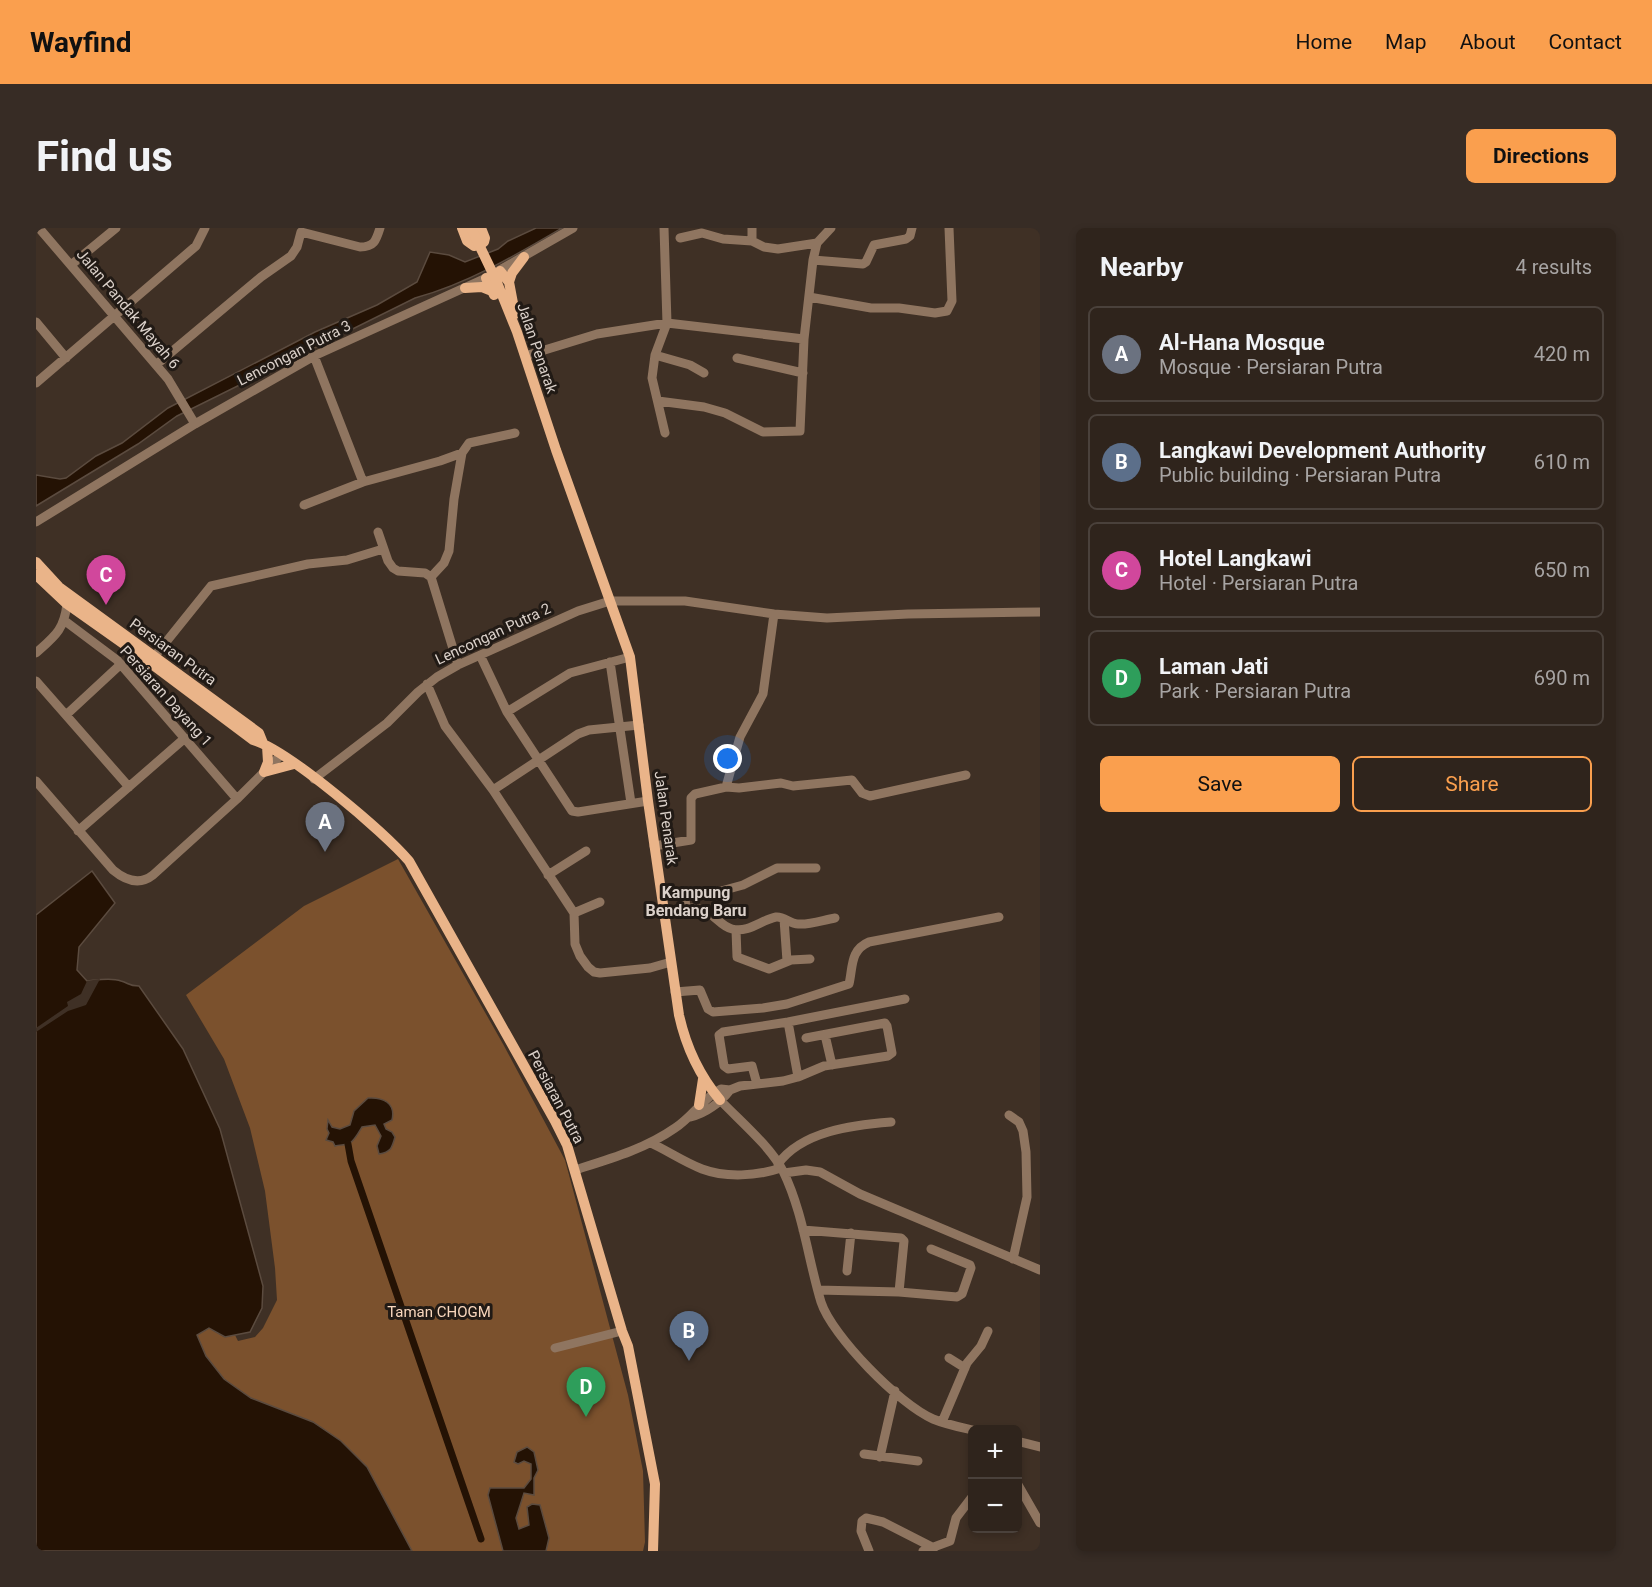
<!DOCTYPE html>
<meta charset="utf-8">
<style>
:root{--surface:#2f241c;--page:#372c25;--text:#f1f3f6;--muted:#a7a4a3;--line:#4a413b;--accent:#fa9f4e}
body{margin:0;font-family:Roboto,sans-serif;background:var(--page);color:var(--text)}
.controls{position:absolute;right:18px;bottom:18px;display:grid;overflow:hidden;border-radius:9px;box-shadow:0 3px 9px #0003}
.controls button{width:54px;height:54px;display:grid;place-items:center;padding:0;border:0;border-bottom:2px solid var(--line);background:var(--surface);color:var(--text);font:30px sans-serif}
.you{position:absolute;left:692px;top:531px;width:21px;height:21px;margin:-15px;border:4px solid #fff;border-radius:50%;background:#1a73e8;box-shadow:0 0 0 9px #1a73e833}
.badge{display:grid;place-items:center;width:39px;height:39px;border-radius:50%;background:var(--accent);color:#fff;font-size:20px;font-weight:700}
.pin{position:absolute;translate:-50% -50px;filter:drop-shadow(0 2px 3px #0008)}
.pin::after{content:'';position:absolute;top:32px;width:21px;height:18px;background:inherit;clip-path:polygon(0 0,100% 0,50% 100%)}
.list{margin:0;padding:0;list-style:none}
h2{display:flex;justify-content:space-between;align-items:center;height:78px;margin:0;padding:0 24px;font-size:26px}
h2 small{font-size:20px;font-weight:400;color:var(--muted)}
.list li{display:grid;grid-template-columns:39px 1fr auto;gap:18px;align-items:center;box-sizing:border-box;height:96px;margin:0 12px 12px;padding:0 12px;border:2px solid var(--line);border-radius:9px}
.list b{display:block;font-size:22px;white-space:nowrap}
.list p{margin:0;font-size:20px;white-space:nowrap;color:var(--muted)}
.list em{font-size:20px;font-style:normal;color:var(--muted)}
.actions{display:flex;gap:12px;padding:18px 24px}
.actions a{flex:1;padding:14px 0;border:2px solid var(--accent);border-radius:9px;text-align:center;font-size:21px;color:var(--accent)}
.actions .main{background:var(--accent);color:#111}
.map{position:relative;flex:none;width:1004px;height:1323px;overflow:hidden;border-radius:9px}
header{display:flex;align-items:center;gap:36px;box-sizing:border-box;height:84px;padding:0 30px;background:var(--accent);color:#111}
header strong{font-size:28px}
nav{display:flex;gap:33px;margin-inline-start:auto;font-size:21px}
.intro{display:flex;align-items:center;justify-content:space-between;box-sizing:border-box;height:144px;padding:0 36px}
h1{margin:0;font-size:42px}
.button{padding:15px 27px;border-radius:9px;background:var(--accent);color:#111;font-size:21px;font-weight:700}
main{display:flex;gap:36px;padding:0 36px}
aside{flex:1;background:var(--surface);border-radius:9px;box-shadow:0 3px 9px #0003}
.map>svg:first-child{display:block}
</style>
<header>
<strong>Wayfind</strong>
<nav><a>Home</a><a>Map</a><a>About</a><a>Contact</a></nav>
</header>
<div class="intro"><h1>Find us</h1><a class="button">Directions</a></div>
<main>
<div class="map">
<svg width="1004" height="1323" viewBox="0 0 1004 1323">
<rect width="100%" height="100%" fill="#3f3025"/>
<path fill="#7b512d" d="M362 631 467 816 529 932 592 1167 607 1243 609 1314 607 1323H376L359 1292 277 1194 215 1170 188 1151 170 1128 161 1107 173 1100 188 1109 199 1107 202 1113 219 1109 227 1100 241 1072 239 1040 229 963 214 900 188 831 150 767 268 678Z"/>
<path fill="#241204" stroke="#5b4b3f" stroke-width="1.5" d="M500 0H526C480 27 431 56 379 70L141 188 102 216 0 278V247L24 251 30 250 60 228 86 215 132 180 279 104 341 77 381 54 394 24 413 27 429 34 462 21 472 13Z
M56 643 79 675 43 719 41 742 51 753C61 752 75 749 85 753 93 755 92 758 103 758L147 821 184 901 227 1058 226 1080 214 1104 189 1109 173 1100 161 1107 170 1128 188 1151 215 1170 277 1194 305 1213 331 1239 376 1323H0V687Z
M332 870C347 869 360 875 356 892L348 896 350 901 356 904 359 909C356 920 355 924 343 926L341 918 345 908 339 897 326 899C323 904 318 913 314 915 309 918 304 916 299 918L297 914 290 912 293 905 291 901 292 892 296 899 304 901 314 897 318 883Z
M491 1219 498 1224 502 1242 498 1250V1267L488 1265 480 1290 483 1301 493 1297 491 1279 496 1276 504 1277 513 1310 510 1323H467L452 1267 454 1260H488L495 1251V1236L488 1233 482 1236 478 1234 481 1224Z"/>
<path fill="#3f3025" d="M64 751 50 777 32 783 0 804V800L32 778 31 774 45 766 51 753Z"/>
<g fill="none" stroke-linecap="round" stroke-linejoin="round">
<path stroke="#241204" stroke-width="7" d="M312 916 315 933 445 1311"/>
<path stroke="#8f7560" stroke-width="9" d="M3 0 132 151 159 196
M628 0 631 95 619 127 616 150 629 205
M644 10 666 5 687 11 716 13 728 19 742 21 781 15
M716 13V0
M777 32 827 36 830 34 838 17 870 11 874 8 876 0
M35 37 80 0
M773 69 835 80H863L899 85 911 83 916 73 913 0
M0 94 30 130
M619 127 654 137 668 145
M278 128 327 254
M489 128 561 106 631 95 768 111
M701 130 767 145
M120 137 225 49 255 28 261 19 265 4 324 19C338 19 340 13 344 0
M0 155 160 18 169 0
M622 173 668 179 689 185 727 204 764 203 768 111 777 32 781 15 795 0
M268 277 327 254 404 233 426 225
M0 294 159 196 278 128 450 50 537 0
M342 304 352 333 357 340 362 343 389 345 395 349 422 437
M395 349 408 335 413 323 418 271 426 225 433 215 479 205
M29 393 81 432 201 571
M0 425C19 408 28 402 31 376
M444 427 471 484 536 583 542 584 612 573
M118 429 175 358 272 336 311 332 347 321
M574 434 595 575
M0 453 93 559
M391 456 409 498 457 562 538 685 539 716 544 728 552 739 558 744 564 745 614 740 635 734
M471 484 534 445 594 429
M30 487 85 436
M278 551 351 495 382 464 401 449 422 437 542 383 574 373H649L738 386 791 390 872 386 1004 384
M0 553 77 642C89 652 103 658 117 647L201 571 245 527
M690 559 703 560 745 555 757 558 816 552 826 565 834 568 930 547
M457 562 542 506 553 502 603 497
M42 603 149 510
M618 618 655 612V570L659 566 690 559 704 509 727 466 738 386
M512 647 550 623
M650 680 649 671 653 666 685 663 707 657 741 640H780
M538 685 564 674
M628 685C646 681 662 675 677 688 683 693 688 699 696 701 713 705 725 692 740 689 748 688 754 696 762 696 774 697 787 692 799 690
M748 691 751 733
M700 702 701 729 733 741 755 732 774 731
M639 764 664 762 672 781 677 784 727 780 751 776 813 756C817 739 814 722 833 714L963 689
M752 794 762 849
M789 807 796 837
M721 856 716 838 692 841 688 838 683 807 687 804 752 794 869 771
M684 872C704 893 734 918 747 943 767 984 772 1031 785 1074 796 1108 864 1177 897 1191 909 1196 923 1199 936 1202
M973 887 983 894 987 903 990 924 991 969 977 1031
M654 889C669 886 685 874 694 862
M615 915C632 923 648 934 666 941 690 950 721 948 745 940
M742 936C766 903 817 897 855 894
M539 942C574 931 609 921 639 900 657 888 666 871 685 861L694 862 704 858 747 853 762 849 788 838 852 828 856 825 851 798 849 795 770 810
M748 945 770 942 784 944 824 966 1004 1042
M767 1002 865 1010 868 1013 863 1064
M811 1043 815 1005
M782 1062 863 1064 921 1069 926 1066 935 1040 934 1037 895 1021
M519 1120 586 1103
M913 1130 929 1140
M906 1194 931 1135 945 1118 952 1103
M981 1213 1004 1219
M828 1226 882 1233
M844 1229 859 1163
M981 1255 1004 1295
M833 1323 825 1303 826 1293 830 1290 847 1294 898 1320
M887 1323 914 1313 920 1290 936 1269"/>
<path stroke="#eab489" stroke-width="10" d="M426 0 431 13 438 18 448 14 449 10 445 0
M464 43 473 54 479 86
M450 50 458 67
M460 52 481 104 520 222 594 429 612 573 643 787C650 819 663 847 684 872
M473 54 476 45 488 29
M429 60 446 59 456 63
M0 334 23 359 223 505 227 515
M0 347 31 376 113 434 217 512C252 522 348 604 373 633L519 893 531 917 586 1103 592 1118 619 1256 617 1323
M228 544 258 536
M228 544 232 534 231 518
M663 877 667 851"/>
<path stroke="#eab489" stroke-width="10" d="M435 0 460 52"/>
</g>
<g text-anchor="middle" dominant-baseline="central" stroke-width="6" stroke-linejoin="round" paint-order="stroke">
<g font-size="15" fill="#dbd1ca" stroke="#211a15">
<text transform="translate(92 81) rotate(50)">Jalan Pandak Mayah 6</text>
<text transform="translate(501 120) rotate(71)">Jalan Penarak</text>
<text transform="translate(258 125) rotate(-27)">Lencongan Putra 3</text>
<text transform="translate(457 406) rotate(-25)">Lencongan Putra 2</text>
<text transform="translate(137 424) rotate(36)">Persiaran Putra</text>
<text transform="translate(130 468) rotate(48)">Persiaran Dayang 1</text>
<text transform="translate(630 590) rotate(82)">Jalan Penarak</text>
<text transform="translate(520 869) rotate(62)">Persiaran Putra</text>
</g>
<g font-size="15" fill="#f9d7bd" stroke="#211a15">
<text x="403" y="1084">Taman CHOGM</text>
</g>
<g font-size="16" font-weight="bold" fill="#dbd1ca" stroke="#211a15">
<text x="660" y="664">Kampung<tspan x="660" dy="18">Bendang Baru</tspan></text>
</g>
</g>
</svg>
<div class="controls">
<button>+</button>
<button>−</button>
</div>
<div class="you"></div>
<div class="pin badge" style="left:289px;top:624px;background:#6b7280">A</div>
<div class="pin badge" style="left:653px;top:1133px;background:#5c6f8a">B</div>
<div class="pin badge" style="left:70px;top:377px;background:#d1479c">C</div>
<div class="pin badge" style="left:550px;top:1189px;background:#2e9e5b">D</div>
</div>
<aside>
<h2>Nearby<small>4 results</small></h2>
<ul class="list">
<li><span class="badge" style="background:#6b7280">A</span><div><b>Al-Hana Mosque</b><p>Mosque · Persiaran Putra</p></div><em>420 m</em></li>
<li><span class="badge" style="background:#5c6f8a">B</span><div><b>Langkawi Development Authority</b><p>Public building · Persiaran Putra</p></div><em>610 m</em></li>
<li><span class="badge" style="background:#d1479c">C</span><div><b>Hotel Langkawi</b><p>Hotel · Persiaran Putra</p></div><em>650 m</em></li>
<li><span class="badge" style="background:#2e9e5b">D</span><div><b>Laman Jati</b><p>Park · Persiaran Putra</p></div><em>690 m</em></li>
</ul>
<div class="actions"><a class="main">Save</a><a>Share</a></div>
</aside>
</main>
